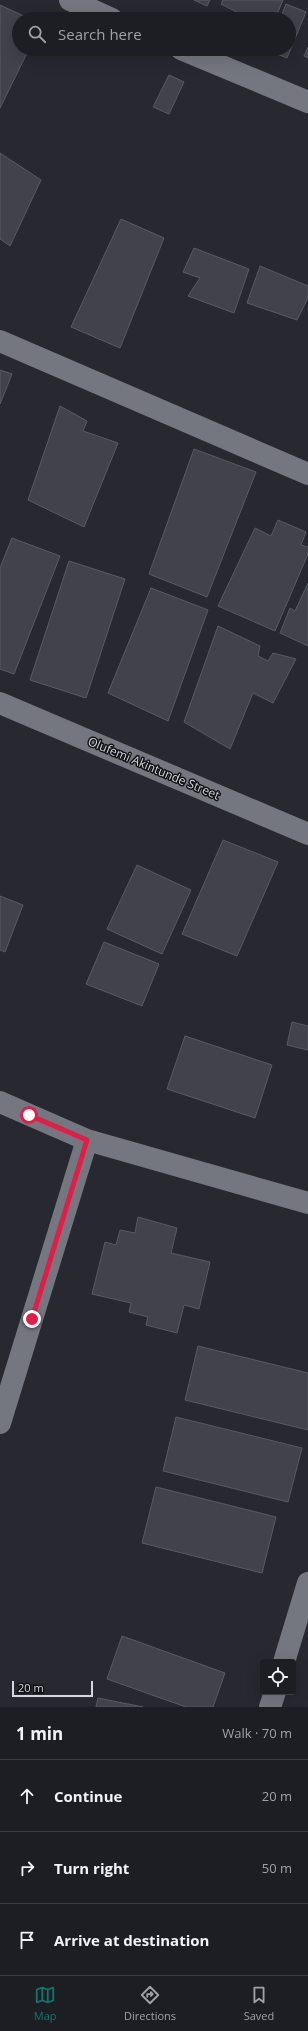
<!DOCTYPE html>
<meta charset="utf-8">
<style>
:root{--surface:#1d1e24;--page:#2a2b31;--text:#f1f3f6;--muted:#a0a2a6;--line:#3b3c41;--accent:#0f766e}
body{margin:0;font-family:"Open Sans",sans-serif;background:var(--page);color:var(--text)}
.controls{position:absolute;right:12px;bottom:12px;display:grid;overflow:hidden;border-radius:4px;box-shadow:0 4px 16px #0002}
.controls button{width:36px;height:36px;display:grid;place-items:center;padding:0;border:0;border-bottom:1px solid var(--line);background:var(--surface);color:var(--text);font:20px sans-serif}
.scale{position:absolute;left:12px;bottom:10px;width:81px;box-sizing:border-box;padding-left:4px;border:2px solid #d7d8dd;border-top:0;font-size:11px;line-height:14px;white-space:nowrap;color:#d7d8dd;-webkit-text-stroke:3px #101114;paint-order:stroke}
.stop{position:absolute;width:12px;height:12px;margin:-9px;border:3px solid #e11d48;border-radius:50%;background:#fff}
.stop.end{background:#e11d48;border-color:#fff;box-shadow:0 1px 4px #0008}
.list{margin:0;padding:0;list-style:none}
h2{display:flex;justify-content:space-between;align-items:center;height:52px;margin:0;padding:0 16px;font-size:17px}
h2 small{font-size:13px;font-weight:400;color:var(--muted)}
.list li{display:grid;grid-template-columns:26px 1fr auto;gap:12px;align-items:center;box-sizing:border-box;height:72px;padding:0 16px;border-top:1px solid var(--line)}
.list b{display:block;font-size:15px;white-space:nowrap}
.list em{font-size:13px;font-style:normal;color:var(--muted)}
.icon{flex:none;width:22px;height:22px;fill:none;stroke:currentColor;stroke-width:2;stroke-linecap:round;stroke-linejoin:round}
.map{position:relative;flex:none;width:308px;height:1707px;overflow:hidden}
.search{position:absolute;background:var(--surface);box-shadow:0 4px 16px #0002;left:12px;right:12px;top:12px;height:44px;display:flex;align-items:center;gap:10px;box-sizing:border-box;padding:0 14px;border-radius:22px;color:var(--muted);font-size:15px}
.sheet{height:268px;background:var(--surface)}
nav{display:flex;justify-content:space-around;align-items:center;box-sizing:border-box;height:56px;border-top:1px solid var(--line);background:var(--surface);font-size:11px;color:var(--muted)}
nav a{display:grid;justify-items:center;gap:2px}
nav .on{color:var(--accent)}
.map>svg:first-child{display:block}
</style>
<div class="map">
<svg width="308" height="1707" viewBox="0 0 308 1707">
<rect width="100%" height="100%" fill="#272830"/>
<path fill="#41424a" stroke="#595b63" d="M194 0H210L207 6Z
M223 0H283L275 19H250L221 4Z
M286 4 306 12 287 58 267 50 289 49V19H280Z
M0 5 30 19H19V49H29L0 108Z
M308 47V58L304 56Z
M169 75 184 82 169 114 153 107Z
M0 153 41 180 10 246 0 239Z
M121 219 164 238 120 348 71 327Z
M194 248 249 269 234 313 188 296 200 278 183 272Z
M260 266 308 286V298L297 320 247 303Z
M0 370 12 374 0 404Z
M60 406 87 421 83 431 118 443 84 527 28 500Z
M194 449 256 472 207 597 149 574Z
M278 520 306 532 301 545 308 547V554L275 631 218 606 255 528 271 536Z
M12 538 60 556 14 674 0 669V568Z
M69 561 125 579 86 698 30 680Z
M308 583V646L280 633 290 608 295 611Z
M151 588 208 610 168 721 108 693Z
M218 626 260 646 258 656 268 661 273 653 296 659 273 703 253 693 230 749 184 722Z
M223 840 278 862 237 956 182 934Z
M137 865 191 890 162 954 107 929Z
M0 896 23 905 5 952 0 950Z
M104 942 159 964 142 1006 86 984Z
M292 1022 308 1026V1050L287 1045Z
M185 1036 272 1065 255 1118 167 1089Z
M138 1217 177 1228 171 1253 210 1262 199 1309 184 1305 177 1333 146 1325 148 1317 129 1312 131 1303 92 1294 105 1242 116 1245 120 1230 135 1233Z
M198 1346 308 1373V1430L185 1400Z
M176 1417 302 1448 288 1502 163 1471Z
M156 1487 276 1517 262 1573 142 1543Z
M122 1636 225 1673 213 1707H186L107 1679Z
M98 1698 143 1707H96Z"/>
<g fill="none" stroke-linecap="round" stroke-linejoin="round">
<path stroke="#757780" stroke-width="22" d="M70 0 112 19
M181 49 308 102
M0 341 308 474
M0 703 308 834
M0 1102 87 1140 308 1203
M0 1423 87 1140
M284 1662 308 1583
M270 1707 275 1692"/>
</g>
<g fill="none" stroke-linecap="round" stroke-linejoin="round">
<path stroke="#e11d48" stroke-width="5" d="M29 1115 87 1140 32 1319"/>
</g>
<g text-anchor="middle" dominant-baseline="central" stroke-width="3" stroke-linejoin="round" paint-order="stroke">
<g font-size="12" fill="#d7d8dd" stroke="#101114">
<text transform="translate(154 768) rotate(23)">Olufemi Akintunde Street</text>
</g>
</g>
</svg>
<div class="controls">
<button><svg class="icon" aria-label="locate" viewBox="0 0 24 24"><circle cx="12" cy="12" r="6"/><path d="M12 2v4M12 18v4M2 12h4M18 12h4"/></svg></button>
</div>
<div class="scale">20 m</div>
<div class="stop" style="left:29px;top:1115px"></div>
<div class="stop end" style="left:32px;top:1319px"></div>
<div class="search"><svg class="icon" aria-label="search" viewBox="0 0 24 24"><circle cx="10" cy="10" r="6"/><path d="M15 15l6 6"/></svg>Search here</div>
</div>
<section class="sheet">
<h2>1 min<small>Walk · 70 m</small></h2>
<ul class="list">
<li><svg class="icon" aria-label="ahead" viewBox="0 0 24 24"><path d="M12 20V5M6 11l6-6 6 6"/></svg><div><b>Continue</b></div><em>20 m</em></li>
<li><svg class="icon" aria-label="right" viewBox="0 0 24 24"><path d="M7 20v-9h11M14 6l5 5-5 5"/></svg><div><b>Turn right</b></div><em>50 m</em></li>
<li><svg class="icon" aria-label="arrive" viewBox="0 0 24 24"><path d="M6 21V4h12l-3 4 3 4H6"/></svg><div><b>Arrive at destination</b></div></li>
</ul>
</section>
<nav>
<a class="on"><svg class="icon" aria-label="map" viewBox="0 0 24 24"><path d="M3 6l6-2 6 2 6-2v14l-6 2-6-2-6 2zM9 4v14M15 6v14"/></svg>Map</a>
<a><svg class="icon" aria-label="directions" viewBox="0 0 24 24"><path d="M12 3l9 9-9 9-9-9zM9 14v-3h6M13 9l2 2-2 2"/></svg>Directions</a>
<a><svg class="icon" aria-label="saved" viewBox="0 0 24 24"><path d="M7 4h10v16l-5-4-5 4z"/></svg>Saved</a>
</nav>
